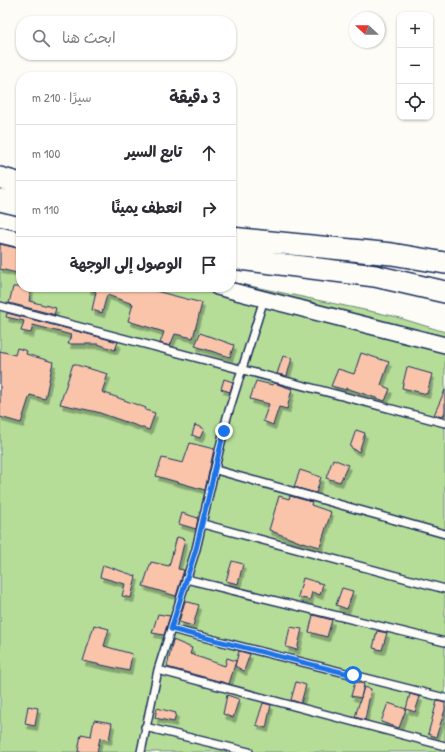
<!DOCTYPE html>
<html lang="ar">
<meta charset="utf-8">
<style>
:root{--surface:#fff;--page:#f2f2f3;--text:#2b2b33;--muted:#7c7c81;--line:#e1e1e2}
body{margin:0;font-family:"Patrick Hand","Playpen Sans Arabic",sans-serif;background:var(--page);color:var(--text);direction:rtl}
.controls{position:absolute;right:12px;top:12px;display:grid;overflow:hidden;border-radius:8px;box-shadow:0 1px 3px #0004}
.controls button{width:36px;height:36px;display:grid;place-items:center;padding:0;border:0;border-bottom:1px solid var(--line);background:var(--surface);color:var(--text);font:20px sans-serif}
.compass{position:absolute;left:349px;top:12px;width:36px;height:36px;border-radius:50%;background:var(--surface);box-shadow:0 1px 3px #0004;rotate:292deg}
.stop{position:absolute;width:12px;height:12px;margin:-9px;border:3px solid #1a73e8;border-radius:50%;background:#fff}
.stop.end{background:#1a73e8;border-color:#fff;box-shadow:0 1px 4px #0008}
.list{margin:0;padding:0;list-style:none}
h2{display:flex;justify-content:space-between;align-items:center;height:52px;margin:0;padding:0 16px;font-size:17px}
h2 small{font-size:13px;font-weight:400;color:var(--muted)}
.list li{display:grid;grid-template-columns:26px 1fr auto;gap:12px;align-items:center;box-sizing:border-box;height:56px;padding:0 16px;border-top:1px solid var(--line)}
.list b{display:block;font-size:15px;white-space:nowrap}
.list em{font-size:13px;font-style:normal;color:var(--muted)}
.icon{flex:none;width:22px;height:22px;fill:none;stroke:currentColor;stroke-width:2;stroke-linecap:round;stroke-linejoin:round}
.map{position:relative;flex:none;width:445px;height:752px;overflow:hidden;direction:ltr}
.search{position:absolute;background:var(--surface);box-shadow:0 1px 3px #0004;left:16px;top:16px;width:220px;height:44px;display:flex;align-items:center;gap:10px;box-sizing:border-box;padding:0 14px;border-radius:16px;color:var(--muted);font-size:15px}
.panel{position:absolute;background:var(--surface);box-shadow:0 1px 3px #0004;left:16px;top:72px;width:220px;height:220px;border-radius:16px;direction:rtl}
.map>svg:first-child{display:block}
</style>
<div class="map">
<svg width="445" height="752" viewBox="0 0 445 752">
<defs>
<filter id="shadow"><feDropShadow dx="2.5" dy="4.5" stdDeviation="0" flood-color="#0004"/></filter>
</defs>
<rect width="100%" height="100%" fill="#fdfcf7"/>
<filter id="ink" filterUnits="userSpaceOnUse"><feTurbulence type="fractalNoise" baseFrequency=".025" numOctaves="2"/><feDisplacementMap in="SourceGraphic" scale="8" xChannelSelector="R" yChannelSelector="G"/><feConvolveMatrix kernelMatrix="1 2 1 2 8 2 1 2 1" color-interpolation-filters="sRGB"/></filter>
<g filter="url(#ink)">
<path fill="#b5dd98" stroke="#68867b" d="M0 235 21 239V287H231V282L393 316 445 332V752H0Z"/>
<path fill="#fac4ab" stroke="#1b2f5e" filter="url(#shadow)" d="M0 244 21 249V274L0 269Z
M13 287H31L29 301 56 308 54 315H56L9 303Z
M88 287H148V289L202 303 193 338 175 334 170 346 160 343 164 332 128 321 133 304 107 295 102 313 92 310 96 292 88 289Z
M7 313 118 342 115 350 98 344H68L71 335 33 325 31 333 21 331 24 321 6 317Z
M200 333 234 345 230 357 195 346Z
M17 348 27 351 26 354 53 362 45 399 30 395 21 423 0 417V351L15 355Z
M361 353 389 362 381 385 390 389 385 401 346 388V390L331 386 338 369 354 374Z
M283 356 292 358 287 376 277 374Z
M73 364 108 374 102 392 146 408 145 410 155 413 149 430 97 412 60 404Z
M407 367 432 374 427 394 402 388Z
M224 379 233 382 230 392 221 389Z
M256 381 273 385 274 383 292 389 287 409 279 407 273 425 263 421 269 404 250 399Z
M445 390V411L443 417 434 415Z
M195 425 204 429 200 438 192 435Z
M356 430 365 433 359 452 350 447Z
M190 443 214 449 205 490 156 476 162 458 183 463Z
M333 459 348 465 340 482 326 478Z
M300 470 321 477 316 493 294 487Z
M279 496 289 499 290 496 312 502 311 505 331 512 320 547 302 542V543L269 530Z
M182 513 198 518 196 529 179 524Z
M177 537 185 539 178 569 184 570 176 596 143 586 151 562 169 566Z
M232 561 243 564 238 584 226 581Z
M103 565 136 576 131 598 122 596 125 584 100 577Z
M303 578 323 584 320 595 312 592 310 600 298 597Z
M342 588 353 591 347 609 336 605Z
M185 601 199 605 193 626 179 622Z
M158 614 170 616 164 635 152 633Z
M313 615 332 620 327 637 309 632Z
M94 625 109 629 104 646 132 654 129 671 83 661Z
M290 627 302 629 297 650 286 647Z
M377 631 387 633 382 650 373 648Z
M173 640 192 648 190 654 225 666 227 658 236 661 229 684 167 667Z
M239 651 250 654 244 671 235 666Z
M296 682 306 685 301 703 291 700Z
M355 682 364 684 361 698 351 696Z
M364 687 371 689 365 720 355 717Z
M410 694 420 697 415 712 406 709Z
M227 695 239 699 233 718 223 714Z
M437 701 445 703V710L436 737 428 734Z
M263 703 271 705 266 728 256 725Z
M388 703 406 709 399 728 381 722Z
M28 706 38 708 35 726 25 724Z
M157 708 176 713 174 722 155 718Z
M94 720 112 723 109 740 100 738 97 752H78L81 734 91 736Z"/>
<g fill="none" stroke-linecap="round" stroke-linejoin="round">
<g stroke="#1b2f5e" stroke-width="10">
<path id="lane" d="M0 306 445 423
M216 464V470L445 534
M203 524 445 589
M186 579 445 642
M171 629 445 698
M158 670 445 746
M145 727 249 752
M141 752 158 670 196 549 227 417 264 299"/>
</g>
<g stroke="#1b2f5e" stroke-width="18">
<path id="street" d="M0 235 21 240
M217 287 445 345"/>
</g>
<g stroke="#1b2f5e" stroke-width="24">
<path id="secondary" d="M0 178 21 184
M0 200 21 205
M231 238 392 254 445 263
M231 258 375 276 445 292"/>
</g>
<use href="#lane" stroke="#fdfcf7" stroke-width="7"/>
<use href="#street" stroke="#fdfcf7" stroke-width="15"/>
<use href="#secondary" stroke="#fdfcf7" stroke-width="21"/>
</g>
</g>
<g fill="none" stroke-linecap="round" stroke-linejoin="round" filter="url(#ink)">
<path stroke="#1a73e8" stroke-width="5" d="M224 431 196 549 171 629 353 675"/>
</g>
</svg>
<div class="controls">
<button>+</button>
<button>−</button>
<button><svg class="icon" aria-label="locate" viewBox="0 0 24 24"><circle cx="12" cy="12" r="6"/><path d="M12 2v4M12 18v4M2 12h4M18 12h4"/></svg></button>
</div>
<svg class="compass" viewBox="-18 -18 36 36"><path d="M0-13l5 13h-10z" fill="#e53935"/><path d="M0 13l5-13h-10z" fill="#7c7c81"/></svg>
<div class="stop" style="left:353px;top:675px"></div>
<div class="stop end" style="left:224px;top:431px"></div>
<div class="search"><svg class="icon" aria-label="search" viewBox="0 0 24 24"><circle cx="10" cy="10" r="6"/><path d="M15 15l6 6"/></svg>ابحث هنا</div>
<section class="panel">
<h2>3 دقيقة<small>سيرًا · 210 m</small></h2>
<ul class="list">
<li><svg class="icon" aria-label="ahead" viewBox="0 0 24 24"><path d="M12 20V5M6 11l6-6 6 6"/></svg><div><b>تابع السير</b></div><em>100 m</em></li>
<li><svg class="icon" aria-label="right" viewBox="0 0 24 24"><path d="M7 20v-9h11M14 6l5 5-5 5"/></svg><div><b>انعطف يمينًا</b></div><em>110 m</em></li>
<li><svg class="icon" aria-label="arrive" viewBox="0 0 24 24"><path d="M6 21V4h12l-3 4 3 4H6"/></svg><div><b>الوصول إلى الوجهة</b></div></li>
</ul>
</section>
</div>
